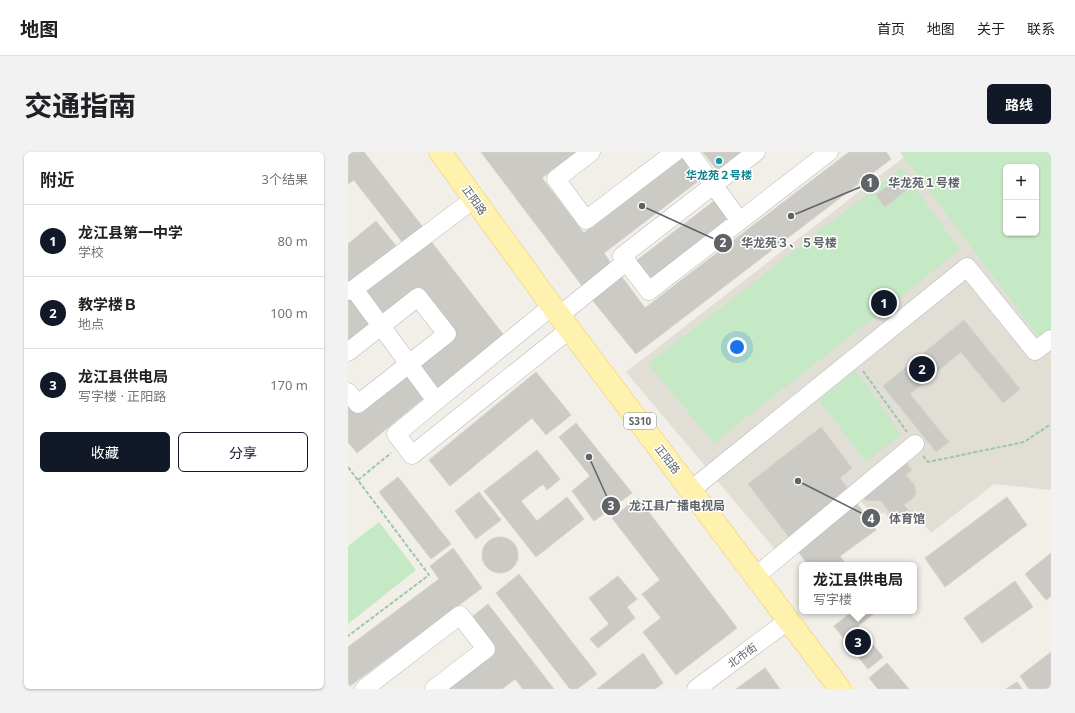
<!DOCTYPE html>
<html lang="zh">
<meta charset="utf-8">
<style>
:root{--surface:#fff;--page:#f2f2f2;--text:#202124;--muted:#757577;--line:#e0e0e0;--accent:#111827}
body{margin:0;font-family:"Noto Sans","Noto Sans SC",sans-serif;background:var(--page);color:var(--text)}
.controls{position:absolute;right:12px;top:12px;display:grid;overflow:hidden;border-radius:6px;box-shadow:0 1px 3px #0004}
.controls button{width:36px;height:36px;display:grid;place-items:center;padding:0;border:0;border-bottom:1px solid var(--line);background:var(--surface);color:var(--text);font:20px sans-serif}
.you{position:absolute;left:389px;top:195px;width:14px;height:14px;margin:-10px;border:3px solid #fff;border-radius:50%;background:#1a73e8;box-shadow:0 0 0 6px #1a73e833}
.badge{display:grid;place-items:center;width:26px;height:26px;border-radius:50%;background:var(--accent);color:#fff;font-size:13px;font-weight:700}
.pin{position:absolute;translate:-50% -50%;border:2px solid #fff;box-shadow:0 1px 4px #0006}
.popup{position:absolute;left:451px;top:410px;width:118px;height:52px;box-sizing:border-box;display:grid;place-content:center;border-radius:6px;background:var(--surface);filter:drop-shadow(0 1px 3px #0005);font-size:13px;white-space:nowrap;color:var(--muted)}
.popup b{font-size:15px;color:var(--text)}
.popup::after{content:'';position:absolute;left:50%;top:100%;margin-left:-8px;border:8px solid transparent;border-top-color:var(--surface)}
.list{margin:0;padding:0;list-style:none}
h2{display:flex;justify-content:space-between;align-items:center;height:52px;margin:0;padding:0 16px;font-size:17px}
h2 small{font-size:13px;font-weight:400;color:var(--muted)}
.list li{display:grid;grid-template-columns:26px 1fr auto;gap:12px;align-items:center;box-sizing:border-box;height:72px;padding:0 16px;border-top:1px solid var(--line)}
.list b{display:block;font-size:15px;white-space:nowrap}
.list p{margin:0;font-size:13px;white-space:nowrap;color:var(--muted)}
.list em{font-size:13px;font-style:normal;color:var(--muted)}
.actions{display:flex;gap:8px;padding:12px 16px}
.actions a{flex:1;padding:9px 0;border:1px solid var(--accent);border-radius:6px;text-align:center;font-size:14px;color:var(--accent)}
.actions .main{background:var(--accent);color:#fff}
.map{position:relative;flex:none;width:703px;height:537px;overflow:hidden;border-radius:6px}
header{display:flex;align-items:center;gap:24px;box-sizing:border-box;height:56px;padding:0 20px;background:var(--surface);border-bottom:1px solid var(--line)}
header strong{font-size:19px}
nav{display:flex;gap:22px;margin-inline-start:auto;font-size:14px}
.intro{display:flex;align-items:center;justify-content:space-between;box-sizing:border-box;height:96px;padding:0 24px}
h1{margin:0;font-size:28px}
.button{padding:10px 18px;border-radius:6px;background:var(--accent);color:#fff;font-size:14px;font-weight:700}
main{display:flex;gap:24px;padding:0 24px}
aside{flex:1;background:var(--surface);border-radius:6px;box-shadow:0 1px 3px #0004}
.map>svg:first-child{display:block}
</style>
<header>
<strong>地图</strong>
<nav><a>首页</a><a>地图</a><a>关于</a><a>联系</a></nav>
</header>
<div class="intro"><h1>交通指南</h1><a class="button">路线</a></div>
<main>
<aside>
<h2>附近<small>3个结果</small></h2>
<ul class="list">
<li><span class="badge">1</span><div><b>龙江县第一中学</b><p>学校</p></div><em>80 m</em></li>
<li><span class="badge">2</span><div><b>教学楼Ｂ</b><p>地点</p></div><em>100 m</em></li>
<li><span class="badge">3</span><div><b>龙江县供电局</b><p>写字楼 · 正阳路</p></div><em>170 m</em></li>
</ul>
<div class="actions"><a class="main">收藏</a><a>分享</a></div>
</aside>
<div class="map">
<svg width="703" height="537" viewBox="0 0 703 537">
<rect width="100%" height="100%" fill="#f1efe8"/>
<path fill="#e1ded6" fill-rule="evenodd" d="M703 0V338L646 332 583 381 565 360 546 373 536 360 527 366 507 342 430 401 278 220 556 5ZM658 15H688V81H658Z"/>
<path fill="#c5e8c5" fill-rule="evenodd" d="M552 0H703V181L693 188ZM658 15H688V81H658Z
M553 16 612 98 366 291 300 212Z
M508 218 553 283 518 310 471 248Z
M31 370 68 418 0 472V394Z"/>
<path fill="#cccac5" stroke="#d6d1c6" d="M0 0H16L78 79 58 95 6 28 0 32Z
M133 0H228L194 26 236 81 336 5 353 27 256 101 264 113 235 135Z
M355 0H393L369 18Z
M501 0H538L543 7 288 202 242 145 271 121 297 156Z
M552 24 561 36 537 55 528 43Z
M366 49 379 67 302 127 288 109Z
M28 69 49 95 0 134V92Z
M82 88 158 186 86 242 65 215 106 183 72 139 36 166 16 139Z
M4 143 25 171 0 191V146Z
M616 168 672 237 655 251 613 200 562 242 601 290 588 300 535 234Z
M188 220 223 263 198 283 184 266 102 334 81 308Z
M56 221 76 246 9 301 0 290V251Z
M228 271 284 341 246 369 224 339 242 324 211 285Z
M473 275 504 316 492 326 504 342 444 389 400 332Z
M189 298 212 327 199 338 195 332 173 349 189 369 219 345 236 367 188 405 136 339Z
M556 307 564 318 558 323 567 334 568 340 566 345 556 353 561 359 548 369 533 349 517 348 513 342Z
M50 325 103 392 83 407 31 340Z
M131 340 153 368 128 387 107 359Z
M659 345 679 373 597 435 577 406Z
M290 346 389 476 328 523 295 480 313 466 294 442 312 428 264 366Z
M508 350 528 378 492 404 498 413H460L447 395Z
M134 403a18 18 0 1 1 36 0a18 18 0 1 1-36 0Z
M105 396 134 436 2 534 0 531V495L91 427 82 414Z
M703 401V444L698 448 677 422Z
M171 422 249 522 229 537H222L148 441Z
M270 424 289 447 279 455 287 466 250 496 242 487 261 472 241 446Z
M667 429 685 455 634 491 616 466Z
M140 452 206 537H175L167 527 154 537H94L142 499 119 469Z
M505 459H529L510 474 535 505 520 517 486 474Z
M703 500V537H681L672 524Z
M295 501 315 531 307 537H249Z
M539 511 561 537H530L521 526Z
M417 516 432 537H388Z
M669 530 674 537H658Z"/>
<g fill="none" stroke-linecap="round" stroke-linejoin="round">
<g stroke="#b5b8bc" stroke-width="19">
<path id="minor" d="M243 0 208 27 238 68 327 0
M341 0 392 69
M408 0 274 104 301 139 481 0
M6 137 88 249
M0 139 6 137 126 47
M212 163 279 109
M0 200 70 145 99 182 10 252 0 240
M48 282 204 154
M55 291 48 282 64 303 222 177
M343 338 619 115 687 199 703 187
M408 424 567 292
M16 537 112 463 138 497 86 537
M348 537 441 468"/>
</g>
<g stroke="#f2c960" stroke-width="23">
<path id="major" d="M92 0 204 154 492 537"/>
</g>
<path stroke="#9cc7a9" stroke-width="2" stroke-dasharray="4 2" stroke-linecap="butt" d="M515 219 559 280
M575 304 580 310 676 290 703 272
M0 315 81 423 0 484
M10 328 43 301"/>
<use href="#minor" stroke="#fff" stroke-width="18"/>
<use href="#major" stroke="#fff2af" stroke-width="22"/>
</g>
<circle fill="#0f9aa8" stroke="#fff" stroke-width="1.5" cx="371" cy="9" r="4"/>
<g text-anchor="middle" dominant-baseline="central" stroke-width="3" stroke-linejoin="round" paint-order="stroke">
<rect fill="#fff" stroke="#8f9295" stroke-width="1" x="276" y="261" width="32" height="16" rx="3"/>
<g font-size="10" font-weight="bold" fill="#5f6368">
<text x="292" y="269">S310</text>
</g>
<g font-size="11" font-weight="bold" fill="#0d838f" stroke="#fff">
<text x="371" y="22">华龙苑２号楼</text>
</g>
<g font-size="11" fill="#5f6368" stroke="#fff">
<text transform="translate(127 48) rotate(54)">正阳路</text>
<text transform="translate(320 307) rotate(53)">正阳路</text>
<text transform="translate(394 503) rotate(-36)">北市街</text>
</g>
</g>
<path fill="none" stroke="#5f6368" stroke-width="1.5" d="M443 64L522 31M294 54L375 91M241 305L263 354M450 329L523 366"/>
<g fill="#5f6368" stroke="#fff" stroke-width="1.5">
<circle cx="443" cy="64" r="4"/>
<circle cx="294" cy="54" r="4"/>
<circle cx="241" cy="305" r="4"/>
<circle cx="450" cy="329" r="4"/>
<circle cx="522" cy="31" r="10"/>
<circle cx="375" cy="91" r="10"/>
<circle cx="263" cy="354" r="10"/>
<circle cx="523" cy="366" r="10"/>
</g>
<g font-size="12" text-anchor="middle" font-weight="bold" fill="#fff">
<text x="522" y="35">1</text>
<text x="375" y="95">2</text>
<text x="263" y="358">3</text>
<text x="523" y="371">4</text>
</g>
<g font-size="12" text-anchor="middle" font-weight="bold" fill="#5f6368" stroke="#fff" stroke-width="3" stroke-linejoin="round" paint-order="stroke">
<text x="576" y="35">华龙苑１号楼</text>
<text x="441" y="95">华龙苑３、５号楼</text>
<text x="329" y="358">龙江县广播电视局</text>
<text x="559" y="371">体育馆</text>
</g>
</svg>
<div class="controls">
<button>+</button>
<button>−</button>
</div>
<div class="you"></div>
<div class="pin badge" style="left:536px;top:151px">1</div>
<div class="pin badge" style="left:574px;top:217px">2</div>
<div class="pin badge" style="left:510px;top:490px">3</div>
<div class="popup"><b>龙江县供电局</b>写字楼</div>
</div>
</main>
